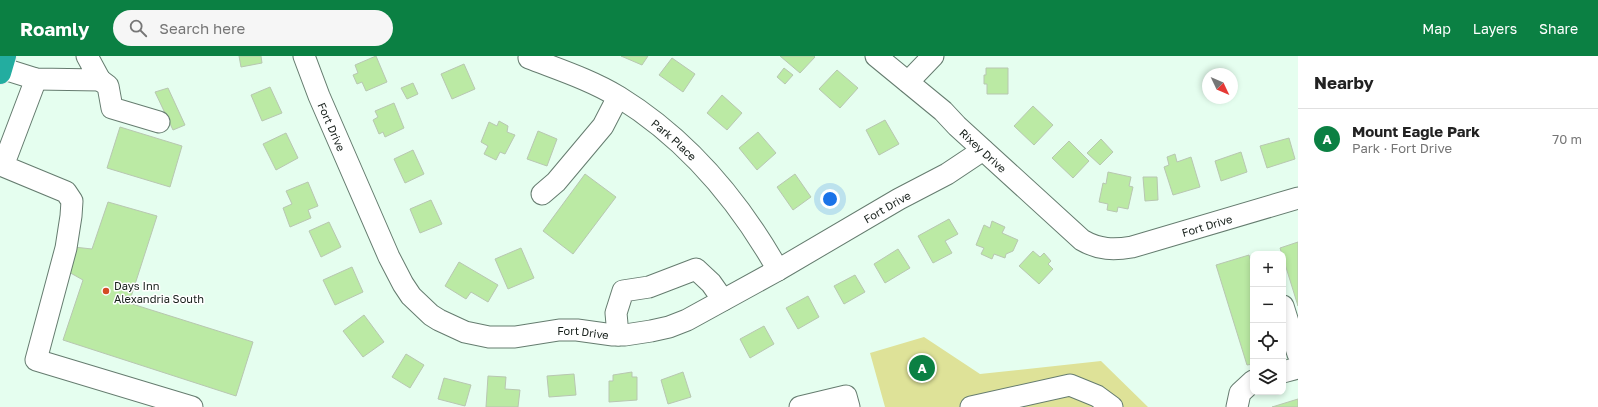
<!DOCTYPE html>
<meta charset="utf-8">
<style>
:root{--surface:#fff;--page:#f6f6f6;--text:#222;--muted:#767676;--line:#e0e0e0;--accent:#0b8043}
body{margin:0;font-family:"Golos Text",sans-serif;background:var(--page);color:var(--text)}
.controls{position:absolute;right:12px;bottom:12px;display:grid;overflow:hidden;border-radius:8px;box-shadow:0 2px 6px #0003}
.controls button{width:36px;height:36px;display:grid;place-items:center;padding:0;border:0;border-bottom:1px solid var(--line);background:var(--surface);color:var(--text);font:20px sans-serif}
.compass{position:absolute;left:1202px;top:12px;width:36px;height:36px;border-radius:50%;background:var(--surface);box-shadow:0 2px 6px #0003;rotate:134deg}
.you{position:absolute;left:830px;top:143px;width:14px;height:14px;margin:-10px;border:3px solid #fff;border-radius:50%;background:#1a73e8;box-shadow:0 0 0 6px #1a73e833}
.badge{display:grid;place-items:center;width:26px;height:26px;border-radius:50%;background:var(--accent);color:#fff;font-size:13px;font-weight:700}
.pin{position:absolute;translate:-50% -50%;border:2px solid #fff;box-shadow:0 1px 4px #0006}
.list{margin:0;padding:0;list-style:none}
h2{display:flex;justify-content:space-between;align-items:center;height:52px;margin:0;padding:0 16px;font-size:17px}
h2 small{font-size:13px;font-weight:400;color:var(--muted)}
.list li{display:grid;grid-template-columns:26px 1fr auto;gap:12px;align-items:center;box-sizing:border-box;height:60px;padding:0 16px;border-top:1px solid var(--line)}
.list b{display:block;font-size:15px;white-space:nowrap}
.list p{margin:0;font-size:13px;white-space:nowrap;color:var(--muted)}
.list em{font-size:13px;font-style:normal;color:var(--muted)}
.icon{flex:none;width:22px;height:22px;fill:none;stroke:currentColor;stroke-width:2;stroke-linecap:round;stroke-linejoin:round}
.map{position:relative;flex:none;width:1298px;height:351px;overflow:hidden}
header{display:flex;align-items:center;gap:24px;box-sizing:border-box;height:56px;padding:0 20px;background:var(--accent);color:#fff}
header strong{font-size:19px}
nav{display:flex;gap:22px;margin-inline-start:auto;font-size:14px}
.search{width:280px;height:36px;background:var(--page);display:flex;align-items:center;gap:10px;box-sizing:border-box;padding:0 14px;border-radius:22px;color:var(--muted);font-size:15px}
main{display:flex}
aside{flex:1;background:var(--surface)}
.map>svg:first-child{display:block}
</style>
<header>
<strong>Roamly</strong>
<div class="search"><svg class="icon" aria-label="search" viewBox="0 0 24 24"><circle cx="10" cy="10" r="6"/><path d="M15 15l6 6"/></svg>Search here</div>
<nav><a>Map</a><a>Layers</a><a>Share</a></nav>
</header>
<main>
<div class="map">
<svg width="1298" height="351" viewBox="0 0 1298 351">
<rect width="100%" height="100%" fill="#e5feef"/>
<path fill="#dee298" d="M924 281 980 318 1101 305 1148 351H885L870 297Z"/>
<path fill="#bbeaa4" stroke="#b8c7b1" d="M239 0H261L262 7 241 11Z
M376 0 387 26 366 35 362 26 357 28 353 19 358 17 355 9Z
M621 0H648L642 9Z
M780 0H814L815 1 800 17Z
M672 2 695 18 683 36 659 19Z
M464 8 475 33 452 43 441 18Z
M784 12 793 19 785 28 777 21Z
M986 12H1008V38H987V28H984V19H986Z
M837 14 858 32 840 52 819 33Z
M413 27 418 38 407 43 401 32Z
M270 31 282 57 262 65 251 39Z
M168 32 185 69 173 74 155 36Z
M722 39 742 57 727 74 707 57Z
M394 47 404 72 385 81 383 76 379 78 373 64 378 61 375 55Z
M1033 50 1053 69 1034 89 1014 70Z
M885 64 899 88 879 99 866 74Z
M499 65 508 70 507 76 515 79 505 98 500 96 496 104 484 98 488 90 481 86 489 66 497 70Z
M120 71 182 90 170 131 107 112Z
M538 75 557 83 547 110 527 103Z
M758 76 776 97 757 114 739 92Z
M286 77 298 102 276 114 263 88Z
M1289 82 1295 103 1267 112 1260 90Z
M1101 83 1113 96 1100 109 1087 97Z
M1069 85 1089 105 1073 122 1052 102Z
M413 94 424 118 405 127 394 103Z
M1241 96 1247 116 1221 125 1215 105Z
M1175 98 1177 106 1191 101 1200 131 1173 139 1164 111 1169 109 1167 101Z
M1108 116 1131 121 1129 130 1133 131 1128 153 1118 151 1117 156 1107 154 1108 148 1099 146 1103 127 1106 128Z
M585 118 616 141 573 198 543 175Z
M795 118 811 141 793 154 777 131Z
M1143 121H1157L1158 144 1145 145Z
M308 126 318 150 308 154 311 162 290 171 283 152 292 148 286 135Z
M431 144 442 168 420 177 410 153Z
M108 146 157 160 129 247 253 286 236 340 63 284 83 224 67 215 74 191 92 193Z
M949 163 958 178 945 185 952 197 933 207 918 180Z
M992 165 1005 171 1002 177 1018 184 1013 195 1006 198 1005 202 994 198 992 203 981 198 984 192 976 189 984 169 990 172Z
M329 166 341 191 321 201 309 175Z
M1298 186V250L1280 192Z
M521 192 534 222 508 233 495 203Z
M898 193 910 212 885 227 874 208Z
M1033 195 1040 201 1044 197 1051 205 1048 208 1053 213 1039 228 1019 210Z
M1249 199 1253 213V308L1247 309 1216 209Z
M459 206 498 229 488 246 471 236 466 243 445 230Z
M352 211 363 236 335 249 323 224Z
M855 219 865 236 844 248 834 230Z
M808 240 819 261 798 273 786 252Z
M364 259 384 286 363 301 343 275Z
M764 270 774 288 750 302 740 283Z
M406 298 424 309 410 332 392 321Z
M632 316V321H637V344L609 346V325H613V319Z
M683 316 691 341 668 348 661 324Z
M574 318 576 339 549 341 547 320Z
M488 320 506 321 505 333 520 334 518 351H486Z
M444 322 471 329 465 350 438 343Z
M1298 343V351H1272Z"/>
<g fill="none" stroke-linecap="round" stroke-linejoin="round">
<g stroke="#657c6f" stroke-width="23">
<g id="minor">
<path id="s1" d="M304 0 319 40 389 201 403 228 411 240 431 259 439 264 465 276 489 281H515L559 274H577L613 279H625L651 275 669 271 687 264 778 214 899 143 947 118 983 94"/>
<path id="s2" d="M876 0 943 55 957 70 1082 184C1099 194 1114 194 1132 191L1298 142"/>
<path id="s3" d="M529 2C560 14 591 24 619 41 687 83 739 145 778 214"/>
<path d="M1 12 36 23 100 24 87 0"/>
<path d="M36 23 3 110 66 136 72 145 71 160 66 192 36 304 192 351"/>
<path d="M100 24 108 30 112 52 159 66"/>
<path d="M908 26 933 0"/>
<path d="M542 138 556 126 603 70 618 41"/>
<path d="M1283 250 1298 298"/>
<path d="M618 279 616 257 623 235 649 231 696 213 711 227 723 244"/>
<path d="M1283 316 1298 312"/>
<path d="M800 351 846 340 849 351"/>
<path d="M971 351 1070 329 1097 340 1112 351"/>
<path d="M1237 351 1240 337 1253 325"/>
</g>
</g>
<g stroke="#eceded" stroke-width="24">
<path id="highway" d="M0 17 5 0"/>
</g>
<use href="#minor" stroke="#fff" stroke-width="21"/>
<use href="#highway" stroke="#23ada0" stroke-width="22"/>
</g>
<circle fill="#d44b24" stroke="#fff" stroke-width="1.5" cx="106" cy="235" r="4"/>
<g text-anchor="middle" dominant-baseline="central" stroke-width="3" stroke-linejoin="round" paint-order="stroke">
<g font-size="11" fill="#151e19" stroke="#fff">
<text stroke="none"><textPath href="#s1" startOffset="76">Fort Drive</textPath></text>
<text stroke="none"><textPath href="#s3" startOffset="168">Park Place</textPath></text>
<text stroke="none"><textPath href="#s2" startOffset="143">Rixey Drive</textPath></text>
<text stroke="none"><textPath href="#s1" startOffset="784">Fort Drive</textPath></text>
<text stroke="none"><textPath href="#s2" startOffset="406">Fort Drive</textPath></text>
<text stroke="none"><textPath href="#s1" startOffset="448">Fort Drive</textPath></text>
</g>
<g font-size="11" fill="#151e19" stroke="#fff" text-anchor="start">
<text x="114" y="229">Days Inn<tspan x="114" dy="13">Alexandria South</tspan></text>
</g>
</g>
</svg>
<div class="controls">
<button>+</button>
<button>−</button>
<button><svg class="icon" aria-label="locate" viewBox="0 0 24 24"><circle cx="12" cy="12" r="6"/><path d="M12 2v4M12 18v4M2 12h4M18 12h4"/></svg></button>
<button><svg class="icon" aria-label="layers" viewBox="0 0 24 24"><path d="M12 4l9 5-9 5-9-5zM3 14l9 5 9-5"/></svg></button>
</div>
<svg class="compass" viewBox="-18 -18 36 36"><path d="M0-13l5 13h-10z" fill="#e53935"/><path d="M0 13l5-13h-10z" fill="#767676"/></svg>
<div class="you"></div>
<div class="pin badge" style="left:922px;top:312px">A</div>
</div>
<aside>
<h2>Nearby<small></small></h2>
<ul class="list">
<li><span class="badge">A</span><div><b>Mount Eagle Park</b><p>Park · Fort Drive</p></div><em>70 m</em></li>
</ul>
</aside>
</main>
